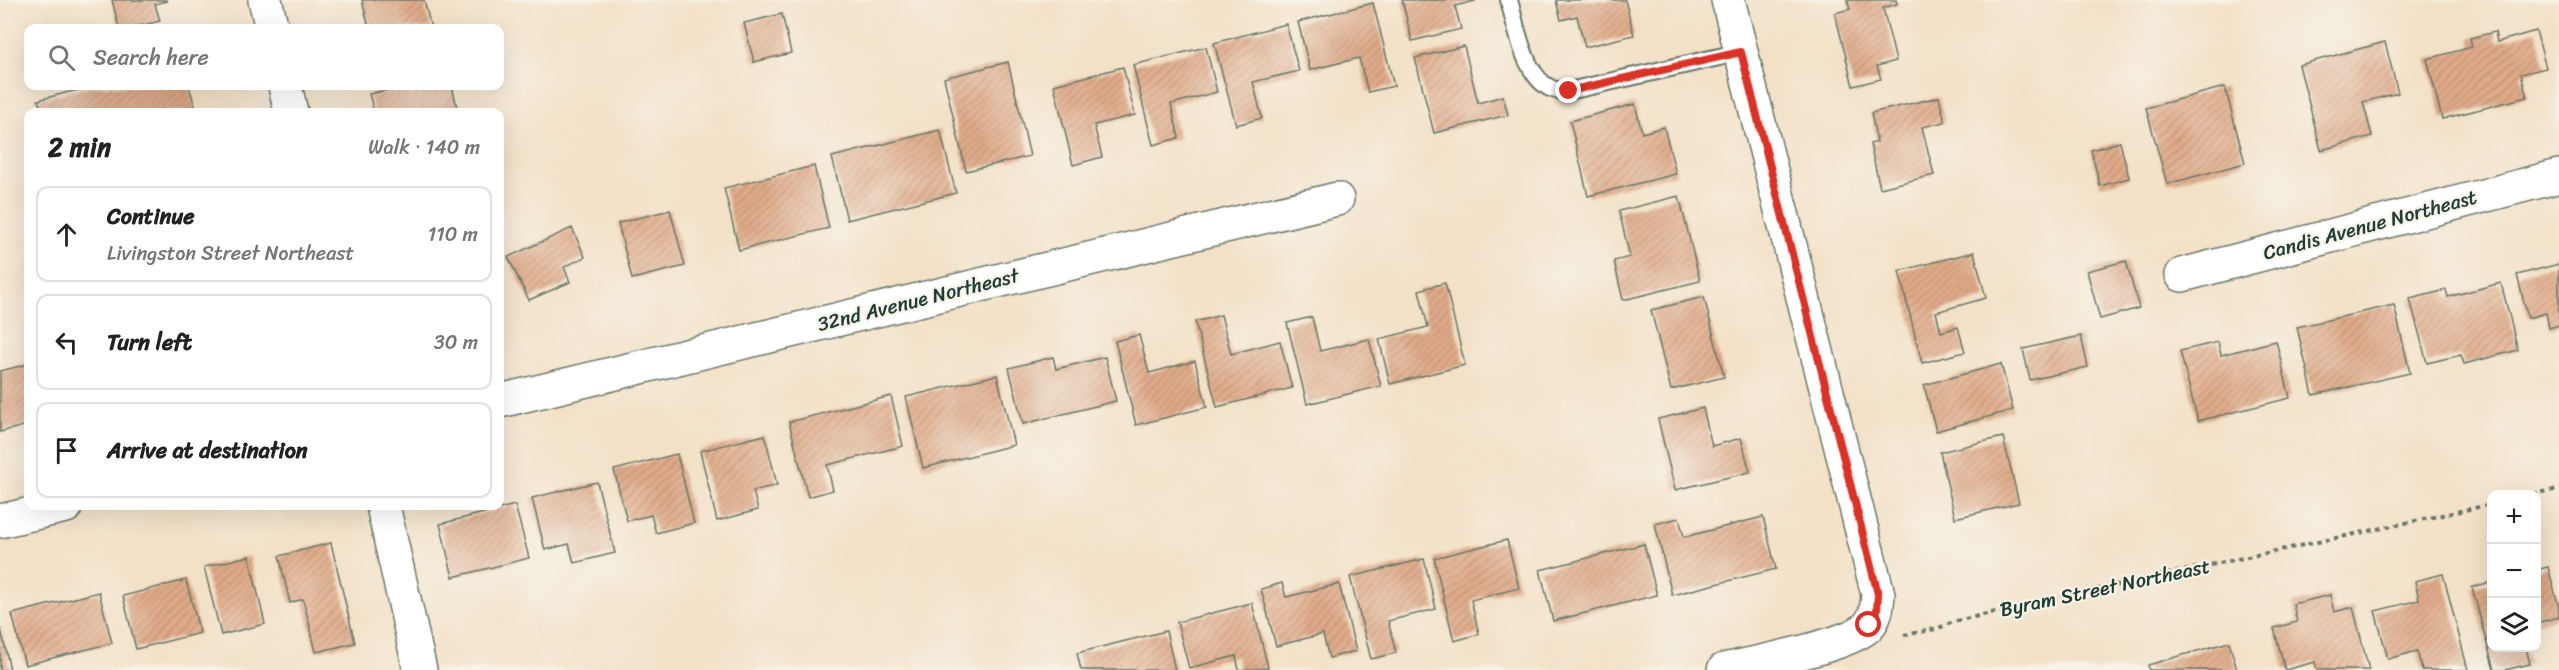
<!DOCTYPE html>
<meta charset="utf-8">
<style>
:root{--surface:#fff;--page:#f2f2f2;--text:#222;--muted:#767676;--line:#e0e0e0}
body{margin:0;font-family:Sriracha,sans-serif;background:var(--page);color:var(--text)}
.controls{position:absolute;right:18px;bottom:18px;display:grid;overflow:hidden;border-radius:12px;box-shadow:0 6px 24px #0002}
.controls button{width:54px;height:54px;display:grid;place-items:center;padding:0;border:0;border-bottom:2px solid var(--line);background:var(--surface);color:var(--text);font:30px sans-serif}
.stop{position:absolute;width:18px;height:18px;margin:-14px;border:4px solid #d93025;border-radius:50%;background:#fff}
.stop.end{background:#d93025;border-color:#fff;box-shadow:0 2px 6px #0008}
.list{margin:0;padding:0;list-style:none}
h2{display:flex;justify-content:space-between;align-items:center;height:78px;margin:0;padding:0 24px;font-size:26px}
h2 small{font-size:20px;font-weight:400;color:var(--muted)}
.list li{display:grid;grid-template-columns:39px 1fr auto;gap:18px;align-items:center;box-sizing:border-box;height:96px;margin:0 12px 12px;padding:0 12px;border:2px solid var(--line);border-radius:12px}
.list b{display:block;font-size:22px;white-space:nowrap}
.list p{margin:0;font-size:20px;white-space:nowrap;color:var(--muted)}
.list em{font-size:20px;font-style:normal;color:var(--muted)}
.icon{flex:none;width:33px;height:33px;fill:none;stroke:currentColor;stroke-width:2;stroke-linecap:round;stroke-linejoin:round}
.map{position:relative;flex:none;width:2559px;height:670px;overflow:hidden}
.search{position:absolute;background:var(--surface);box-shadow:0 6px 24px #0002;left:24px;top:24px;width:480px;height:66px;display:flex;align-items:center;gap:15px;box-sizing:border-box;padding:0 21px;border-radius:12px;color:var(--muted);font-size:22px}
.panel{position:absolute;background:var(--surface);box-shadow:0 6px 24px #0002;left:24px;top:108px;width:480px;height:402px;border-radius:12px}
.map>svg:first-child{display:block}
</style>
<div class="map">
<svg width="2559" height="670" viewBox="0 0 2559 670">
<defs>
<pattern id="building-hatch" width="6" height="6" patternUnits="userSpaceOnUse" patternTransform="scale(1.5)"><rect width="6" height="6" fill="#e1ab89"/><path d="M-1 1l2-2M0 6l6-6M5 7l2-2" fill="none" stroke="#b68c71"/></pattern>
</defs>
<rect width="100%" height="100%" fill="#f7f3e8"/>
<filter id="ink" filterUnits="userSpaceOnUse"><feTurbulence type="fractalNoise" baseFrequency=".0167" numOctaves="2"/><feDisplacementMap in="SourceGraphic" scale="12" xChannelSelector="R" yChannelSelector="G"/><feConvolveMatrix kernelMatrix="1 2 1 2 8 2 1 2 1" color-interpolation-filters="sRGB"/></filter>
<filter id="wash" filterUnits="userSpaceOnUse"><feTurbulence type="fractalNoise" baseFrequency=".008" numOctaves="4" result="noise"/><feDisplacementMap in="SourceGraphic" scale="24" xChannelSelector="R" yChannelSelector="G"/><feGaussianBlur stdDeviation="1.35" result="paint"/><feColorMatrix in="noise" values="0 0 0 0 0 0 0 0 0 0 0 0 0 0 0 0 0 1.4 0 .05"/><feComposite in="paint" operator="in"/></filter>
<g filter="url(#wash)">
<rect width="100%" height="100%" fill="#f3e1c7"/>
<g id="blocks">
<path fill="url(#building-hatch)" d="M112 0H166L167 1 155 4 160 21 131 28H119Z
M362 0H424L431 28H369Z
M1402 0H1475V1L1455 6 1461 29 1412 41Z
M1556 0H1625L1634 35 1585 47 1577 16 1561 20Z
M1847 0H1896L1897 4 1883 8 1896 61 1877 66 1881 79 1853 86 1835 13 1850 9Z
M1373 3 1394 86 1368 92 1359 58 1310 70 1298 22Z
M782 14 791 53 754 62 744 23Z
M1286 24 1299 71 1253 82 1262 118 1236 125 1214 43Z
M2536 31 2546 68 2521 74 2527 97 2442 119 2427 59 2472 47 2470 38 2495 32 2497 42Z
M2385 42 2398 93 2363 102 2372 136 2321 150 2299 65Z
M1464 46 1478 103 1503 96 1508 115 1434 133 1415 58Z
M1206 47 1217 92 1171 104 1179 138 1153 145 1133 65Z
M1008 62 1030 156 966 171 944 78Z
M1123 67 1135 115 1094 125 1102 157 1073 165 1054 85Z
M93 86H189L196 110 188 112H42L38 100Z
M404 86H452L458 112H374L369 94Z
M2225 87 2245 163 2167 184 2146 108Z
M1939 97 1945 122 1922 127 1934 175 1880 188 1870 144 1877 142 1871 113Z
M1635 104 1642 133 1664 127 1676 174 1588 196 1570 121Z
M940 130 956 193 847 220 832 157Z
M2120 142 2129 178 2100 186 2091 150Z
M814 166 829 228 739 250 724 188Z
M1679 196 1700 281 1623 300 1614 261 1630 257 1619 211Z
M670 210 685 266 632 279 618 223Z
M572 228 585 257 564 267 570 282 529 300 508 257Z
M1974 252 1986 298 1936 312 1941 332 1958 327 1965 352 1922 363 1899 271Z
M2126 261 2139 308 2100 319 2087 271Z
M2559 264V325L2549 328 2546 313 2528 318 2517 275Z
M1445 283 1465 365 1390 384 1379 339 1428 327 1419 290Z
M2501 283 2518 350 2464 364 2461 355 2427 363 2410 299 2446 290 2448 297Z
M1704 297 1724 377 1671 390 1651 310Z
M2394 305 2410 373 2313 395 2297 327Z
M1221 315 1231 354 1280 341 1292 388 1217 407 1195 322Z
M1312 317 1320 351 1369 339 1381 386 1307 404 1287 323Z
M1139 335 1149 373 1195 361 1207 407 1136 425 1115 341Z
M2081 336 2088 367 2030 380 2023 349Z
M2276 341 2290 398 2198 421 2180 351 2218 342 2221 355Z
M1053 357 1056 369 1105 357 1116 401 1023 424 1009 368Z
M28 364V425L0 432V371Z
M2001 364 2013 410 1936 431 1924 385Z
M997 375 1014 445 923 468 906 397Z
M891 396 903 446 827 465 833 490 808 497 789 422Z
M1703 408 1712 446 1741 438 1750 472 1675 490 1658 419Z
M765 435 777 485 753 491 758 510 717 521 700 451Z
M2003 437 2019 503 1955 518 1940 452Z
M677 454 694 523 656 533 651 515 627 521 614 470Z
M597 482 615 553 574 563 569 544 545 550 532 498Z
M515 505 529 558 453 577 440 524Z
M1763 517 1776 569 1672 595 1655 524 1679 518 1684 537Z
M1507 540 1519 588 1471 600 1479 634 1454 641 1434 558Z
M331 543 355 643 316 652 303 599 290 603 279 556Z
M1644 544 1657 595 1553 621 1540 570Z
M249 556 265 624 221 635 204 567Z
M1424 559 1436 609 1388 621 1396 653 1371 659 1350 577Z
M2548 567 2559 608V617L2536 623V570Z
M2443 574 2468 670H2422L2417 651 2388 659 2375 611 2419 600 2415 581Z
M186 580 200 633 136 649 123 596Z
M2492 582V648H2526L2530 664 2505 670H2494L2472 587Z
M1282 583 1286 597 1339 584 1356 651 1329 658 1323 634 1276 646 1261 589Z
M99 592 112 643 25 665 12 614Z
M2330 595 2334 612 2353 607 2369 670H2317L2315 662 2285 670 2274 628 2297 622 2293 604Z
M1252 603 1268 668 1239 670 1236 656 1189 668 1177 622Z
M1 629 10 670H0Z
M1166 631 1175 670H1081L1077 653Z
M2229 642 2237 670H2149L2148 665Z"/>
</g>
</g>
<g filter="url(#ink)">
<use href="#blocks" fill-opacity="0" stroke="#697667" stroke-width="1.5"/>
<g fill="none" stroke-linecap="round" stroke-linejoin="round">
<g stroke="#697667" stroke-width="20">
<path id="service" d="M1509 0C1516 26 1524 75 1550 88 1555 91 1564 90 1569 91L1741 52"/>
</g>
<g stroke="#697667" stroke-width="36">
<path id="minor" d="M265 0 272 28
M285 86 291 112
M2182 275 2559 176
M500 401 1337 199
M383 506 420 670
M0 521 66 506
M1724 670C1754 663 1853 645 1869 625 1877 615 1877 605 1878 594L1728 0"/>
</g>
<path stroke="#697667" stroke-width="4" stroke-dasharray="4.5 4.5" stroke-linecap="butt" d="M2533 494 2559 489
M1904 635 1936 629 1956 621C2134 580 2313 544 2492 504"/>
<use href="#service" stroke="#fff" stroke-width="16"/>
<use href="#minor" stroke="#fff" stroke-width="33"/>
</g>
</g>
<g fill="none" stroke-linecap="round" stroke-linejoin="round" filter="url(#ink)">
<path stroke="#d93025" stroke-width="8" d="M1569 91 1741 52 1878 594 1877 611 1869 625"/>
</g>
<g text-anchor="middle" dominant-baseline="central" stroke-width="4.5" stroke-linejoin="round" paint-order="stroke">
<g font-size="20" fill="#1f3d34" stroke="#f7f3e8">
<text transform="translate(2370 225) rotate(-15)">Candis Avenue Northeast</text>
<text transform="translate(918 300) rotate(-14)">32nd Avenue Northeast</text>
<text transform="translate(2105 588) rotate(-12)">Byram Street Northeast</text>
</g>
</g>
</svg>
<div class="controls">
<button>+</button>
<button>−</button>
<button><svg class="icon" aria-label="layers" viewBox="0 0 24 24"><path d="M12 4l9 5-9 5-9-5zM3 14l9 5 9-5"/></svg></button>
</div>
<div class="stop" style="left:1869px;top:625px"></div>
<div class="stop end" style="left:1569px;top:91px"></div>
<div class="search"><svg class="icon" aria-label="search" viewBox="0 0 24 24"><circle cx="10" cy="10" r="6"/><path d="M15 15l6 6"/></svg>Search here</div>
<section class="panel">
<h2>2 min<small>Walk · 140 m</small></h2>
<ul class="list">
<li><svg class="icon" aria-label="ahead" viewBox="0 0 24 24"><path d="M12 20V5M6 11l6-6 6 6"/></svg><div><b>Continue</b><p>Livingston Street Northeast</p></div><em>110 m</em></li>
<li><svg class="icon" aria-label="left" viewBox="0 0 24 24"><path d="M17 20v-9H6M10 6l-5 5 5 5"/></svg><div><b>Turn left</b></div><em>30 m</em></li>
<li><svg class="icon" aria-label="arrive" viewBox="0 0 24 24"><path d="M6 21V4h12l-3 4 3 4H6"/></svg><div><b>Arrive at destination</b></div></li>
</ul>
</section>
</div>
